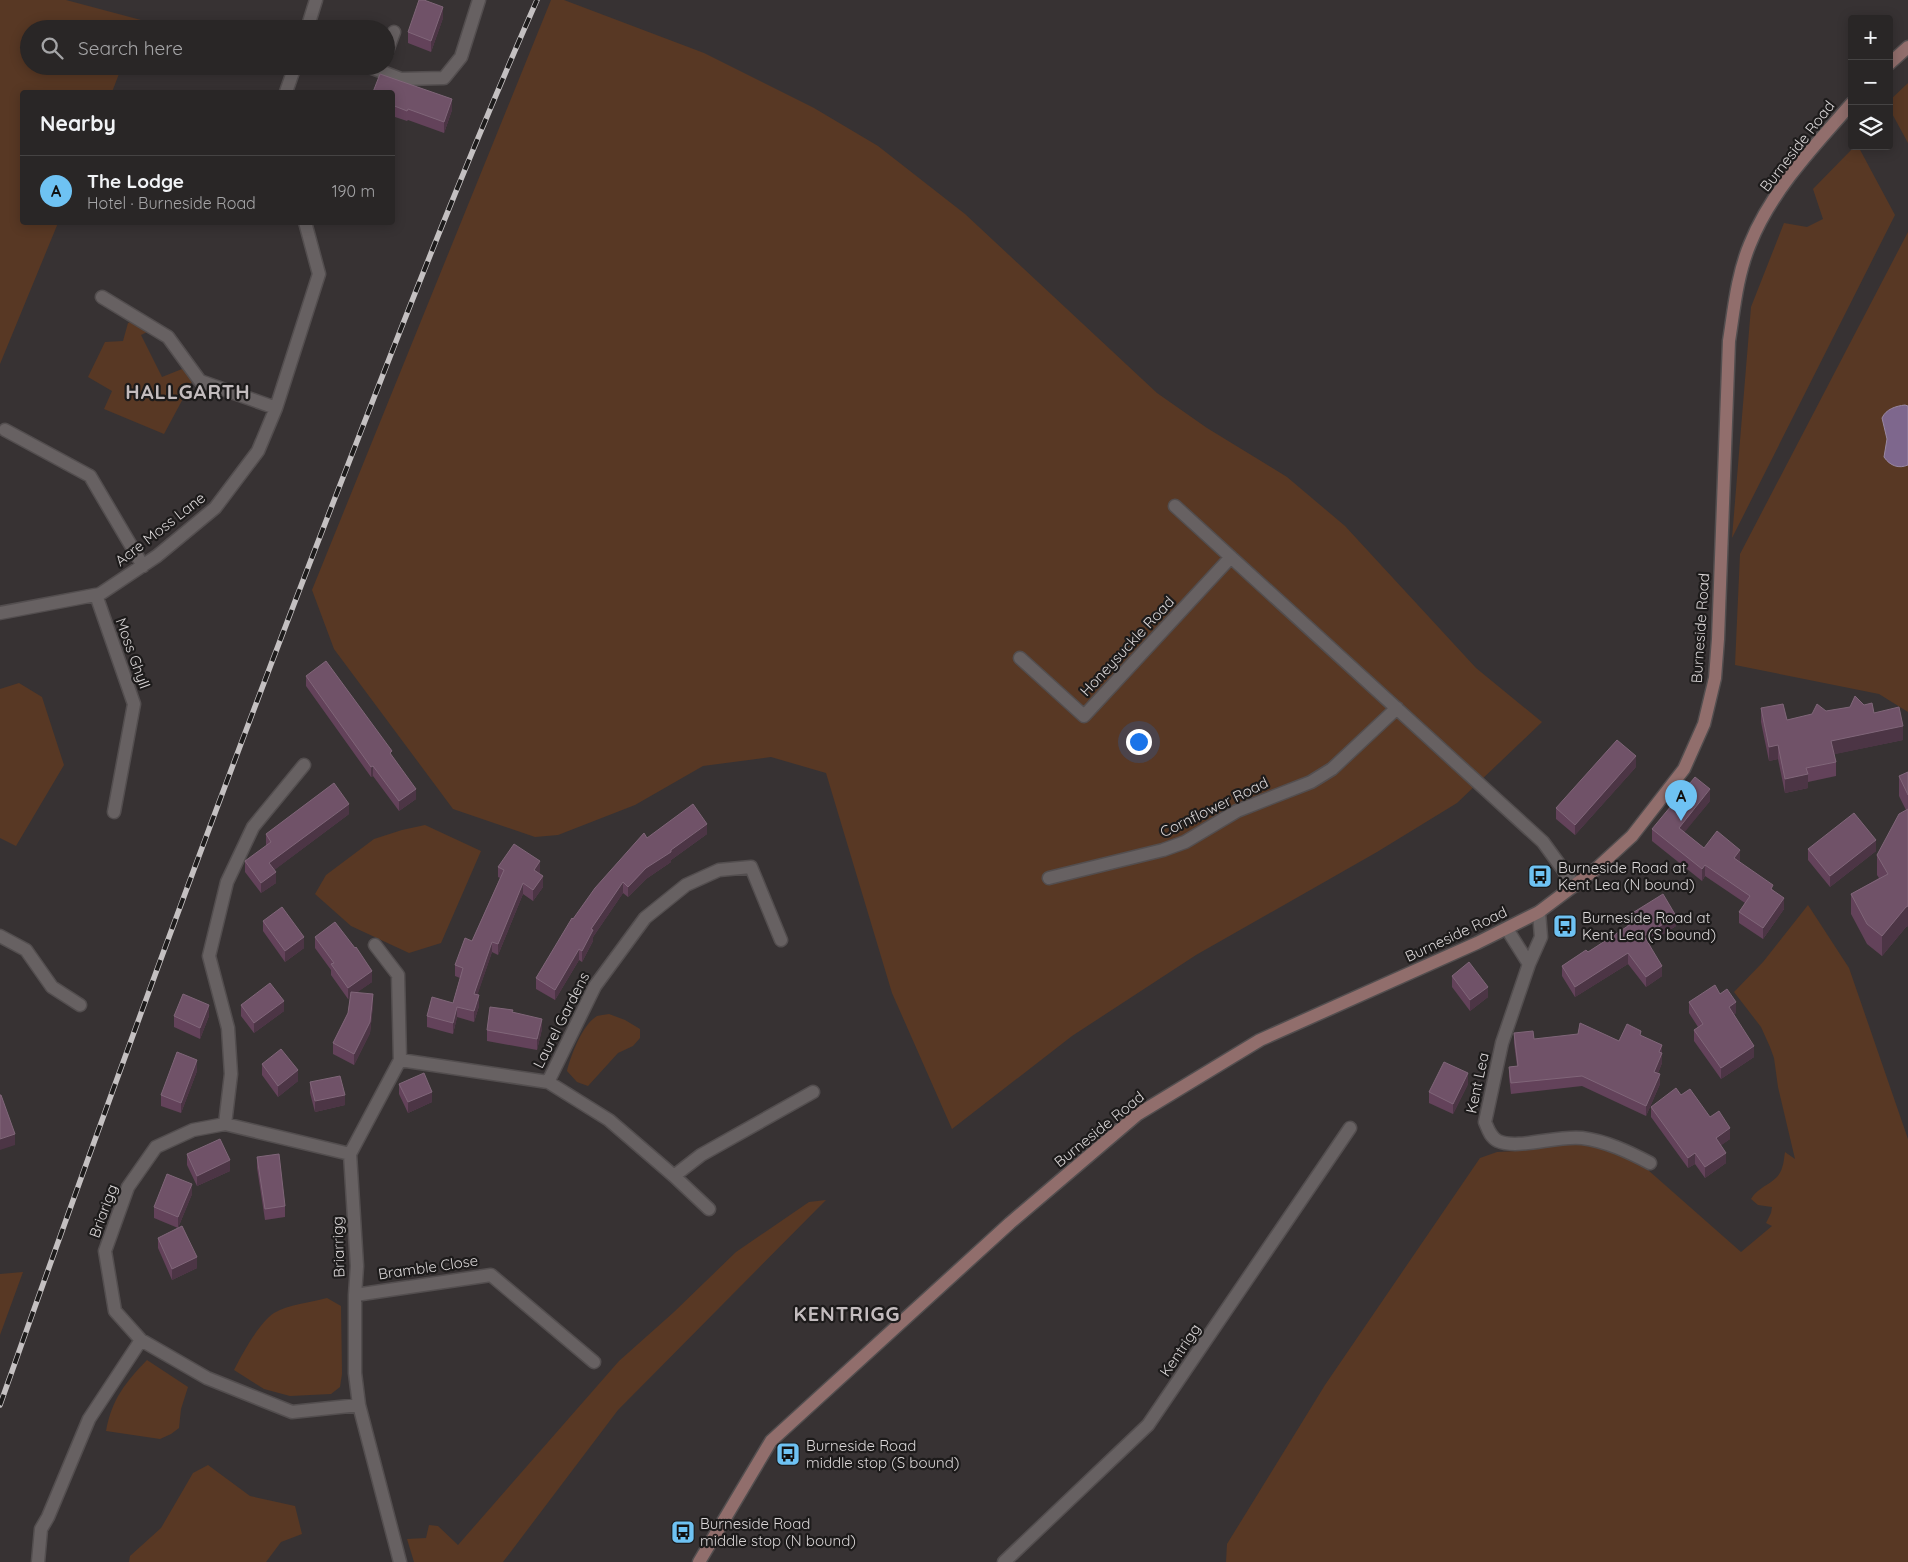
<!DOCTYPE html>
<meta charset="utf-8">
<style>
:root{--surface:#292626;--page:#353232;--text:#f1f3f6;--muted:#a5a5a7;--line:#454343;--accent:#6ec2f3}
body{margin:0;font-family:Quicksand,sans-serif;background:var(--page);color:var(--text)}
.controls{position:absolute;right:15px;top:15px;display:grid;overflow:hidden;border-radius:5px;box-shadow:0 2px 12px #0003}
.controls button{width:45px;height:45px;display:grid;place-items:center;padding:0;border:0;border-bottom:1px solid var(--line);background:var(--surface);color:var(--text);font:25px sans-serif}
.you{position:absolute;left:1138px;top:741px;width:18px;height:18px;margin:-12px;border:4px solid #fff;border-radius:50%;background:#1a73e8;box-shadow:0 0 0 8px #1a73e833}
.badge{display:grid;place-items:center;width:32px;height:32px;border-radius:50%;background:var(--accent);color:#111;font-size:16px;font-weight:700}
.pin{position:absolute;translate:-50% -41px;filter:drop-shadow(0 1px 2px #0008)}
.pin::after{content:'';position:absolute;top:26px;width:18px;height:15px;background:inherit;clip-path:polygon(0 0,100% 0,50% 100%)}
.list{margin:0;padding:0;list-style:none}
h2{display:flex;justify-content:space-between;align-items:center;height:65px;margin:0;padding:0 20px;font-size:21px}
h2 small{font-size:16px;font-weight:400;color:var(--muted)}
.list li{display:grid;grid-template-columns:32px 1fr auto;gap:15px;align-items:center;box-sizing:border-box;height:70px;padding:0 20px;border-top:1px solid var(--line)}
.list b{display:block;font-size:19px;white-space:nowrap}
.list p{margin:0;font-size:16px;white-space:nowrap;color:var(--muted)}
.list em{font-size:16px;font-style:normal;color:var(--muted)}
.icon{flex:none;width:28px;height:28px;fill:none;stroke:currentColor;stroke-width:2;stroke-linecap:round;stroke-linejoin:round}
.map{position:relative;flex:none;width:1908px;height:1562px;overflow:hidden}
.search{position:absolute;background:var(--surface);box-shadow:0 2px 12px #0003;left:20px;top:20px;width:375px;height:55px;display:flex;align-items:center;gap:12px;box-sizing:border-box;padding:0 18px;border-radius:28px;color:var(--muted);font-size:19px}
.panel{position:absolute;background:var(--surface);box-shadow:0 2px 12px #0003;left:20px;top:90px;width:375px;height:135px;border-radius:5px}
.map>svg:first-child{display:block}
</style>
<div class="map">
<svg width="1908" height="1562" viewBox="0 0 1908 1562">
<rect width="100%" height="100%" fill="#373233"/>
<path fill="#583824" d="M0 0H66L141 20 138 29H29V66H122L112 92H22V222L58 223 0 364Z
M551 0H564L704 53 814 108 878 146 965 214 1157 393 1207 428 1287 477 1345 526 1476 668 1542 722 1457 803 1377 852 1196 955 1072 1036 952 1129 892 993 826 773 771 757 703 766 635 805 558 835 535 837 453 809 334 649 312 590Z
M1908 83V143L1889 108V101Z
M1855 146H1858L1895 215 1732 538 1751 307 1784 223 1807 227 1823 219 1813 189Z
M1908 232V712L1879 694 1735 665 1740 554Z
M134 321 151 330 141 335 162 377 182 369 193 380 164 434 104 409 112 391 88 377 105 342 123 341 128 323Z
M19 683 42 697 64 765 16 846 0 838V689Z
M425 825 481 851 441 943 409 953 351 926 315 894 326 875 374 839 402 830Z
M1808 905 1849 968 1908 1139V1562H1226L1227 1544 1325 1385 1480 1158 1497 1152 1517 1151 1561 1143 1580 1144 1600 1148 1624 1157 1648 1170 1741 1252 1772 1226 1766 1223 1771 1213 1772 1207 1758 1205 1751 1199C1760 1184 1777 1184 1782 1168 1784 1163 1784 1157 1785 1152L1795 1159 1778 1087 1774 1058 1770 1047 1761 1027 1734 992 1763 962Z
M609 1014 625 1020 640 1029V1038L633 1046 618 1053 588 1086 577 1082 567 1071C571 1055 582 1025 597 1016 600 1015 605 1015 609 1014Z
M826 1200 618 1410 503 1562H414L407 1539 426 1538 429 1525 438 1526 458 1545 619 1361 674 1312 736 1252 809 1202Z
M23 1272 0 1335V1274Z
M327 1298 341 1306 342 1374 340 1387 331 1394 290 1396 264 1389 234 1370C242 1354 259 1323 274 1313 287 1305 312 1302 327 1298Z
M147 1360 188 1387 181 1409 179 1428 171 1434 160 1439 106 1431C112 1399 125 1383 147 1360Z
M208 1465 250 1496 295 1506 302 1534 281 1542 266 1562H129L130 1556 161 1528 193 1473Z"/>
<path fill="#7e678d" stroke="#9988a3" d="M1905 405 1908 406V465C1899 469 1890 466 1884 457L1887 439 1882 418C1886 409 1896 406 1905 405Z"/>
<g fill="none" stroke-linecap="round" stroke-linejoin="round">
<g stroke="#534e4f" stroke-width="15">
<path id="street" d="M307 29 316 0
M386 54 394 32
M367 66 401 79 444 78 461 57 479 0
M286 92 295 66
M102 297 168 337 200 381 276 408
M5 430 90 476 143 566
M1175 506 1543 842 1575 886
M96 595 134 704 114 812
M0 613 100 594 157 556 215 508 258 451 276 408 319 274 305 222
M1020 658 1084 716 1231 557
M1049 878 1163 850 1185 842 1237 811 1311 782 1332 769 1397 708
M1507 929 1529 964 1502 1043 1485 1122C1488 1129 1490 1137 1498 1141 1518 1150 1557 1135 1582 1138 1606 1141 1629 1152 1650 1163
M0 936 26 950 52 987 80 1005
M375 945 398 975 400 1060 350 1154 357 1266 355 1295V1373L359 1405 400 1562
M1529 964 1541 937 1539 912
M400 1060 548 1082 609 1120 674 1176 709 1209
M548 1082 595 986 645 918 686 885 719 870 751 867 781 940
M225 1124 231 1074 228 1028 209 956 227 882 253 827 304 765
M350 1154 225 1124 193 1130 156 1147 128 1187 105 1251 115 1311 141 1340 207 1378 292 1412 359 1405
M674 1176 701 1155 813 1092
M355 1295 491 1275 594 1362
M38 1562 41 1529 48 1517 89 1419 141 1340
M1004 1562 1148 1425 1350 1128"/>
</g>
<g stroke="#534e4f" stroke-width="15">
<path id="secondary" d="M1889 64 1908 47
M699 1562 771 1441 1010 1223 1138 1114 1260 1040 1477 943 1539 912 1596 869 1632 836 1684 769 1704 724 1715 678 1718 639 1729 341C1734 309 1737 275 1750 244 1771 191 1814 146 1852 103"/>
</g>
<use href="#street" stroke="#676162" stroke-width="12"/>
<use href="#secondary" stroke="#916e6c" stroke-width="12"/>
<g stroke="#c4c0c1" stroke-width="5.5">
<path id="rail" d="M0 1405C112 1089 227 774 349 462 409 307 470 152 537 0"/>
</g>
<use href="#rail" stroke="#1d1b1b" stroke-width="4" stroke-dasharray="11" stroke-linecap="butt"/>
</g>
<path fill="#63425a" d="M443 18 431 52 408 43V32Z
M392 92 452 110 444 133 408 120 407 121 392 116Z
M306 676 392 756 416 799 399 811 373 776 371 777 306 686Z
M1864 705 1903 740 1834 754 1836 762V776L1808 782V788L1785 793 1778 759 1769 761 1761 722V708L1787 720 1826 711Z
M1636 767 1575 835 1556 819V808Z
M1908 772V926L1906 927 1882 956 1867 944 1851 914V894L1879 878 1877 875V855L1906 810 1899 796V776Z
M1710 801 1684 832 1704 848 1740 861 1739 862 1773 890 1784 909 1763 939 1739 923V912L1745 903 1705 876 1702 881 1652 841V829Z
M349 814 274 870 276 883 261 893 245 872V861L266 846V834Z
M707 834 671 860V862L646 879 628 897 623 893 593 937V941L582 962 579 960 555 1000 536 989V978L573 919 647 838Z
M1808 849 1876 851 1830 887 1808 860Z
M498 867 540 872 539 873 543 887 533 901 523 894 498 955 492 952 477 995 479 1006 474 1022 457 1017 453 1034 427 1027V1016L453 1003 460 978 455 976V965L472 941 500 878 498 877Z
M1626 917 1676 926 1649 943 1662 976 1646 987 1628 964 1575 997 1562 976V966L1588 952 1627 927Z
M263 921 304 948 285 962 263 931Z
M315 937 372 982 357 992 373 1005 370 1033 354 1065 333 1054V1043L348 1013 350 997 348 999 331 975V970L315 948Z
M1452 976 1488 997 1470 1011 1452 987Z
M1720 994 1736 1013 1734 1014 1754 1057 1721 1079 1694 1041V1030L1698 1027 1689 1013V1002Z
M241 1005 284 1011 254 1033 241 1016Z
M513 1012 542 1029 537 1050 487 1041V1030Z
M174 1016H209L200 1039 174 1027Z
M1514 1033 1534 1039 1619 1041 1641 1036 1662 1045V1063L1658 1073 1660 1084 1646 1116 1582 1086 1511 1094 1509 1077V1067L1517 1066 1514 1043Z
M262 1064 298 1081 278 1097 262 1075Z
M197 1071 181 1113 161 1106V1095Z
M310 1082 345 1105 315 1112 310 1093Z
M399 1084 432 1102 408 1113 399 1094Z
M1468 1084 1453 1114 1429 1103V1092Z
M1681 1095 1710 1117 1730 1139 1721 1145 1726 1163 1705 1178 1695 1164 1688 1168 1651 1117V1107Z
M187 1154 230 1171 197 1186 187 1165Z
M257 1157 285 1206V1217L265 1220 257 1168Z
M192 1194 178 1228 154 1218V1207Z
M158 1238 197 1268 172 1280 158 1248Z"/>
<path fill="#4c3545" d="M443 7V18L431 52V41Z
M452 99V110L444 133V122Z
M1903 726V740L1831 755V741Z
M1778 745V759L1769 761V747Z
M1636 756V767L1575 835V825Z
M373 766V776L371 777V767Z
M1808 774V788L1785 793V779Z
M416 789V799L399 811V801Z
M1710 789V801L1679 839V828Z
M349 804V814L269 874V863Z
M707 824V834L671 860V862L646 879 628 897V887L646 868Z
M1876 840V851L1830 887V876Z
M1740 850V861L1734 870V858Z
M540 861V872L534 880V870Z
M1705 865V876L1702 881V869Z
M276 872V883L261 893V883Z
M543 876V887L533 901V890Z
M623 882V893L593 937V941L582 962V951L591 929Z
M523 883V894L498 955V944Z
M1784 898V909L1763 939V928Z
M1908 906V926L1906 927 1882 956V936L1906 907Z
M1676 916V926L1644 946V936Z
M304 937V948L285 962V951Z
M492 942V952L474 1005V994Z
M579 949V960L555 1000V990Z
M1628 953V964L1575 997V987Z
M1662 966V976L1646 987V977Z
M372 971V982L348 999V988Z
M1488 987V997L1470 1011V1000Z
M373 994V1005L370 1033 354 1065V1054Z
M479 995V1006L474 1022V1011Z
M284 1001V1011L254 1033V1023Z
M1736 1002V1013L1729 1017V1007Z
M209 1005V1016L200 1039V1028Z
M457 1007V1017L453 1034V1023Z
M542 1019V1029L537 1050V1039Z
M1662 1045V1063L1654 1082V1072L1659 1052Z
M1754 1046V1057L1721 1079V1068Z
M197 1060V1071L181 1113V1103Z
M298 1070V1081L278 1097V1086Z
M1468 1073V1084L1453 1114V1104Z
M1660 1074V1084L1646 1116V1106Z
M432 1092V1102L408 1113V1102Z
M345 1095V1105L315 1112V1101Z
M1730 1128V1139L1716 1149V1138Z
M15 1134V1145L0 1150V1139Z
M1695 1153V1164L1688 1168V1158Z
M1726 1153V1163L1705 1178V1167Z
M230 1160V1171L197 1186V1176Z
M192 1184V1194L178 1228V1217Z
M197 1257V1268L172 1280V1269Z"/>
<path fill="#705268" stroke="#806679" d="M419 0H424L443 7 431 41 408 32Z
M380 74 452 99 444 122 408 109 407 111 392 105V92H373Z
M326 661 392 751 390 753 416 789 399 801 373 766 371 767 306 676Z
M1855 696 1864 705 1872 703 1874 713 1899 707 1903 726 1831 741 1836 762 1806 768 1808 774 1785 779 1778 745 1769 747 1761 708 1783 704 1787 720 1812 714 1817 704 1826 711 1850 707Z
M1617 740 1636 756 1575 825 1556 808Z
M1908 772V795L1899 776Z
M1695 777 1710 789 1679 828 1704 848 1717 831 1740 850 1734 858 1773 885 1771 889 1784 898 1763 928 1739 912 1750 896 1705 865 1702 869 1652 829Z
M334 783 349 804 269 863 276 872 261 883 245 861 271 842 266 834Z
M693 804 707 824 671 850V852L646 868 628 887 623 882 591 929 593 930 582 951 579 949 555 990 536 978 572 918 573 919 595 888 644 833 647 838Z
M1908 809V906L1906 907 1882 936 1867 924 1851 894 1888 874 1877 855 1899 814Z
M1854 813 1876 840 1830 876 1808 849Z
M514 844 540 861 534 870 543 876 533 890 523 883 498 944 492 942 474 994 479 995 474 1011 457 1007 453 1023 427 1016 432 997 453 1003 463 968 455 965 465 938 472 941 504 870 498 867Z
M1663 894 1676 916 1644 936 1662 966 1646 977 1628 953 1575 987 1562 966 1586 950 1588 952 1631 924 1626 917Z
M282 907 304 937 285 951 263 921Z
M335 922 355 948 356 947 372 971 348 988 331 964 334 963 315 937Z
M1469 962 1488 987 1470 1000 1452 976Z
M270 983 284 1001 254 1023 241 1005Z
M1715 985 1720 994 1727 989 1736 1002 1729 1007 1754 1046 1721 1068 1694 1030 1703 1024 1689 1002Z
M351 992 373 994 370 1022 354 1054 333 1043 348 1013Z
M183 994 209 1005 200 1028 174 1016Z
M490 1007 513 1010 512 1012 542 1019 537 1039 487 1030Z
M1580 1023 1619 1041 1627 1024 1641 1031 1640 1035 1662 1045 1659 1052 1662 1053 1654 1072 1660 1074 1646 1106 1582 1076 1511 1083 1509 1067 1518 1066 1514 1033 1533 1031 1534 1039 1578 1034Z
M281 1049 298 1070 278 1086 262 1064Z
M177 1052 197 1060 181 1103 161 1095Z
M1444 1062 1468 1073 1453 1104 1429 1092Z
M424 1073 432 1092 408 1102 399 1084Z
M340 1076 345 1095 315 1101 310 1082Z
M1676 1088 1681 1095 1690 1089 1710 1117 1719 1111 1730 1128 1716 1138 1726 1153 1705 1167 1695 1153 1688 1158 1651 1107Z
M0 1095H1L15 1134 0 1139Z
M220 1139 230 1160 197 1176 187 1154Z
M279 1154 285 1206 265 1209 257 1157Z
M167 1174 192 1184 178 1217 154 1207Z
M182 1226 197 1257 172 1269 158 1238Z"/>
<defs>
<g id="bus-square" transform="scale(1.25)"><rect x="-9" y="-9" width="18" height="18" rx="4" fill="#6ec2f3" stroke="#1d1b1b"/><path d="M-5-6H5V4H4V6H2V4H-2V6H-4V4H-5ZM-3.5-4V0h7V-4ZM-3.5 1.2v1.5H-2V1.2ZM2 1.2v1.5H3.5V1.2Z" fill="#111"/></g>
</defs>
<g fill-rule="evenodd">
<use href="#bus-square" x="1540" y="876"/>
<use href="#bus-square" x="1565" y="926"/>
<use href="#bus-square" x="788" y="1454"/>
<use href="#bus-square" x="683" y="1532"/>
</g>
<g text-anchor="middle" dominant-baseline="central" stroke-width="4.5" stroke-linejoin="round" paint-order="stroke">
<g font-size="15" fill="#d9d5d6" stroke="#1d1b1b">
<text transform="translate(1797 146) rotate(-52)">Burneside Road</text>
<text transform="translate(160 529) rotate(-38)">Acre Moss Lane</text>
<text transform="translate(1700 628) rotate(-86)">Burneside Road</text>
<text transform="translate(1127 646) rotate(-47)">Honeysuckle Road</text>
<text transform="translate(133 653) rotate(70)">Moss Ghyll</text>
<text transform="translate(1214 807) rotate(-26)">Cornflower Road</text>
<text transform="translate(1456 934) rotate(-25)">Burneside Road</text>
<text transform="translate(561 1020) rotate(-63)">Laurel Gardens</text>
<text transform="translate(1477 1083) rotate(-78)">Kent Lea</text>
<text transform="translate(1099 1129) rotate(-39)">Burneside Road</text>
<text transform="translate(103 1211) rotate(-70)">Briarigg</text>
<text transform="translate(338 1247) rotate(-92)">Briarrigg</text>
<text transform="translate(428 1267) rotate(-8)">Bramble Close</text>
<text transform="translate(1180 1350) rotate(-56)">Kentrigg</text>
</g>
<g font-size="15" fill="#d9d5d6" stroke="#1d1b1b" text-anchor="start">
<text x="1558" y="867">Burneside Road at<tspan x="1558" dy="17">Kent Lea (N bound)</tspan></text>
<text x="1582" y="917">Burneside Road at<tspan x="1582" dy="17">Kent Lea (S bound)</tspan></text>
<text x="806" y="1445">Burneside Road<tspan x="806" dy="17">middle stop (S bound)</tspan></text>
<text x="700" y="1523">Burneside Road<tspan x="700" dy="17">middle stop (N bound)</tspan></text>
</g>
<g font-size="20" font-weight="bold" letter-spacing="1" fill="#c3bcbe" stroke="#1d1b1b">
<text x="188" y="391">HALLGARTH</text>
<text x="847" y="1313">KENTRIGG</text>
</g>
</g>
</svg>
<div class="controls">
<button>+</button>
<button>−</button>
<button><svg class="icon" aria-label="layers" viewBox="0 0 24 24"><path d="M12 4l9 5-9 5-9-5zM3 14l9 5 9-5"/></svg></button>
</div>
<div class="you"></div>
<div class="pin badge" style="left:1681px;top:821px">A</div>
<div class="search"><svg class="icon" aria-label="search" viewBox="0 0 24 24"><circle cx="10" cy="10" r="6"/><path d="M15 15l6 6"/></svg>Search here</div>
<section class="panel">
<h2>Nearby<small></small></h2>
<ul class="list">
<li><span class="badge">A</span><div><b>The Lodge</b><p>Hotel · Burneside Road</p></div><em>190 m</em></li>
</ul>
</section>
</div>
